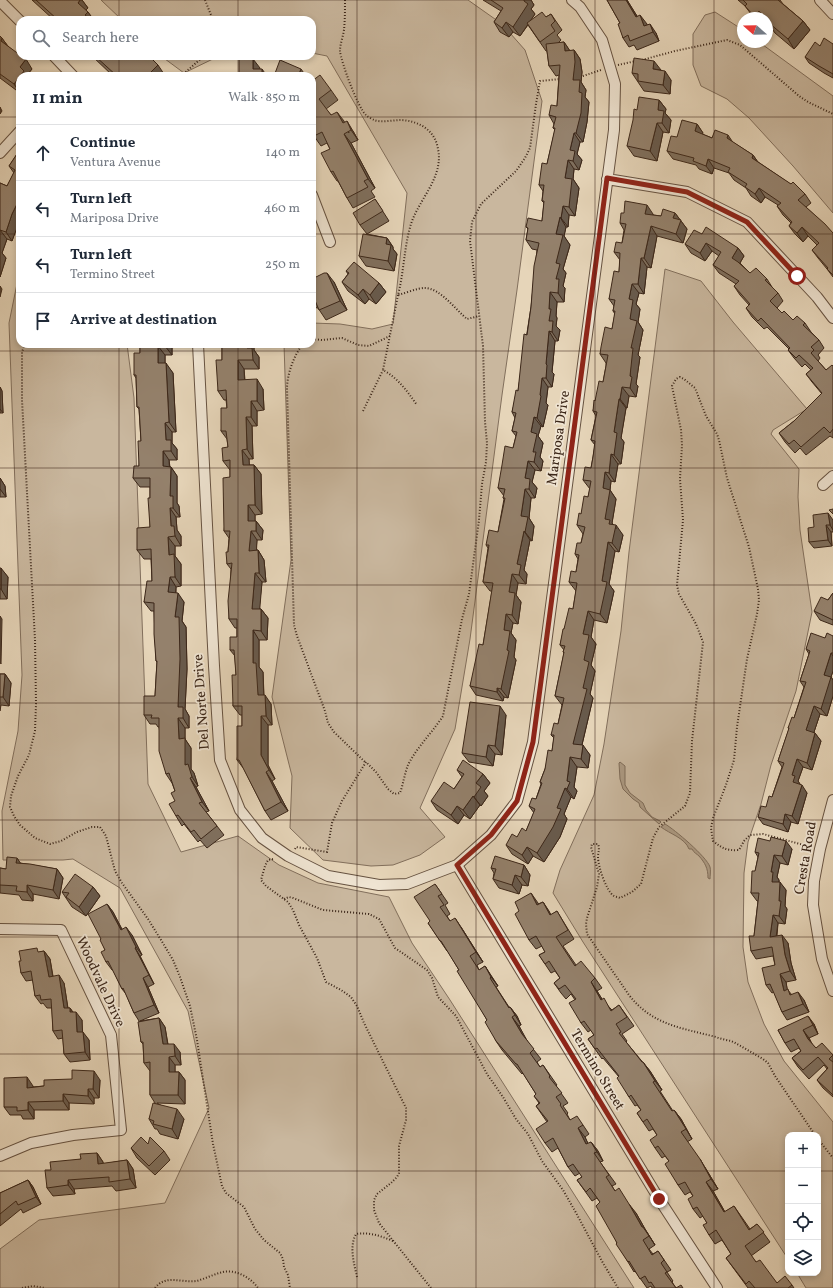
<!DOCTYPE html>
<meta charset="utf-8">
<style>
:root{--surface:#fff;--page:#f2f2f3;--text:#1f2937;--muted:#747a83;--line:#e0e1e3}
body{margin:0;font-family:Vollkorn,serif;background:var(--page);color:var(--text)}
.controls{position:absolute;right:12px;bottom:12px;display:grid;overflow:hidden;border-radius:8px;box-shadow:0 2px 6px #0003}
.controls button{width:36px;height:36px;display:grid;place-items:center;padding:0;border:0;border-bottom:1px solid var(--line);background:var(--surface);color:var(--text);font:20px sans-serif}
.compass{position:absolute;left:737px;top:12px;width:36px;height:36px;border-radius:50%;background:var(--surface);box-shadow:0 2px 6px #0003;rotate:290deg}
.stop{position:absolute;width:12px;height:12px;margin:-9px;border:3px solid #8f2418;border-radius:50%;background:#fff}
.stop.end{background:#8f2418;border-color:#fff;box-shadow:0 1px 4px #0008}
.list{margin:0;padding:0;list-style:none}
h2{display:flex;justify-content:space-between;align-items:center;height:52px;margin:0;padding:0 16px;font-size:17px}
h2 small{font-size:13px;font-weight:400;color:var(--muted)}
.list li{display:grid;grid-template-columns:26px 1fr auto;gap:12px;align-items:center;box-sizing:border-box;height:56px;padding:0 16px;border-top:1px solid var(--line)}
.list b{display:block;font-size:15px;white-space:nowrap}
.list p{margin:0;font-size:13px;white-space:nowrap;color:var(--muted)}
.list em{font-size:13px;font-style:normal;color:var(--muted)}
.icon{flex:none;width:22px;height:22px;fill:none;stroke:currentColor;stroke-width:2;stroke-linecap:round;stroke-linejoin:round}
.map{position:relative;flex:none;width:833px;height:1288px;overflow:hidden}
.search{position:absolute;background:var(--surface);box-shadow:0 2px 6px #0003;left:16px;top:16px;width:300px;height:44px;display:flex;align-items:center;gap:10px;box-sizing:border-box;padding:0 14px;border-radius:12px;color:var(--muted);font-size:15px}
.panel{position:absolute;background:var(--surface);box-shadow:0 2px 6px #0003;left:16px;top:72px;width:300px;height:276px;border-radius:12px}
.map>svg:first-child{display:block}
</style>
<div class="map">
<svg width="833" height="1288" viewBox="0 0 833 1288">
<rect width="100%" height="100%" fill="#e6d5b9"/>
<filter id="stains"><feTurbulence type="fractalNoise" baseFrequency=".005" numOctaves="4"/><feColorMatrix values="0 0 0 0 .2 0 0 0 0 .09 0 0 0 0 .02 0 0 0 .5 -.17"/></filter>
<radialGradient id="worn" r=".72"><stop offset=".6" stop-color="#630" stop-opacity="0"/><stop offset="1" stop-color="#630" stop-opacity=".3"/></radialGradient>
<path fill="#c9b79e" stroke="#826f5c" d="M101 0H468L502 24 525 50 542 101 517 290 502 395 470 639 455 729 420 808 445 837 420 855 393 865 371 866 323 860 290 828 292 776 272 697 291 560 284 344H312V323L340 324 372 329 393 324 407 193 327 56 312 53V20H122Z
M715 12 743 30V42H759L833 96V213L793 166 749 118 727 99 701 86 693 65V34L705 15Z
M161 56H219L184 73Z
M20 269V344H127L134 398 148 784 181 852 238 836 279 865 318 883 389 897 412 943 450 1000 634 1288H0V1249L39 1220 165 1203 209 1108 188 1011 120 888 73 859 63 860H3L2 811 18 731 22 675 9 323Z
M665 269 701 281 733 322 807 409 773 430 771 434 799 469 798 497 800 530 812 612 796 691 771 765 761 804 748 842 744 873 743 947 748 982 764 1024 784 1061 833 1122V1288H806L797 1273H818V1135H788V1259L583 942 553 893 560 870 594 795 604 744 621 631 629 552Z"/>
<path fill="#ac9a83" stroke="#7f6c59" d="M620 762 625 766V785L630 793 643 803 646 810 652 817 660 821 661 822 659 824 640 807 639 803 633 799 623 789 620 779 619 763Z
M665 824C674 829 707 857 710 867 711 870 710 876 710 879L708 878C708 868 705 863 699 856 697 854 694 853 692 849H689C685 838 670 834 661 827Z"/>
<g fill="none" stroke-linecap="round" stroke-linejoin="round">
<g stroke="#665241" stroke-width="12">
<path id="minor" d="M820 0 833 14
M0 1 20 21
M54 56 73 76
M0 153 20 131
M607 179 687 192 747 222 817 297 833 318
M312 195 330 242
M198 344 214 666 220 760 240 810 262 838 288 856 328 876 379 885 407 884 457 865 491 835 517 801 533 742 614 130 615 84 602 40 580 7 572 0
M823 485 833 476
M833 800 820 849 814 881 813 905 822 959 833 991
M457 865 659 1199 717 1288
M0 929 61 930 111 1035 121 1130 73 1135 31 1143 0 1156"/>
</g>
<path stroke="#3c2719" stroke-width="2" stroke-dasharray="1 2" stroke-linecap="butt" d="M205 0 211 15 212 20
M345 0C345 10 345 20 344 30 343 37 340 44 340 51 341 62 358 108 366 115 368 117 372 119 374 120 382 123 392 120 401 120 419 121 435 130 438 149 444 177 419 199 411 224 404 247 404 272 398 295 406 293 417 288 425 288 440 288 456 310 467 319L479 316
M642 60 675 51 727 40 740 45 799 96 808 102 833 114
M618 65 636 61
M181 76 204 56
M580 77 601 70
M398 295 383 370C398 378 407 391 417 405
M312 339 322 340 342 338 358 345 369 346 390 336
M25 344 22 352V400L35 640 36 704 35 731 29 755 18 776 11 796 10 807 14 816 20 825 35 838 50 844 61 841 77 832 92 827H100L106 836 115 871 122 883 148 919 161 940 173 960 180 977 190 1006 197 1040 213 1144 222 1186 226 1193 244 1207 255 1229 264 1240 280 1253 283 1259 284 1267 288 1275 290 1288
M303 344C294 355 287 374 287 389L294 625 297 636 325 711 328 723 334 732 365 762
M363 411 383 370
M804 845 763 834 750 835 744 841 739 850C726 851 722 848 713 841L711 828 713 818 726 785 734 760 737 727 747 659 757 614 759 600 758 589 749 547 727 478 719 440 717 434 706 416 695 388 684 379 680 377 676 379 672 386 681 430 682 445 680 479 683 520 677 585 679 594 696 624 703 642 692 741 690 793 685 806 659 827 653 838 641 884 632 892 620 898C618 897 616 897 614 896 606 891 598 866 598 857 598 852 600 849 598 844H592L591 847 599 874 597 887 587 918 586 924 587 934 629 995C652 1025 682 1028 716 1037 721 1039 726 1040 731 1041 742 1046 752 1053 763 1059L768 1063 775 1076 815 1135
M295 849 296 847 327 852 332 823 342 801 366 762 376 772 388 789 394 794 400 793C403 785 405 772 408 765 417 747 432 733 443 716L462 619 469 594 479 520 482 484 486 462 487 443 485 422 483 346 470 241 472 222 481 204 516 171 525 158 530 148 536 104 540 81 560 79
M273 859 268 860 265 866 261 880 266 886 288 902 293 910 299 925 317 958 326 982 341 990 351 997 357 1006 364 1023 406 1108V1120L399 1146V1173L397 1177 391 1183 377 1194 374 1200V1210L379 1223 431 1288
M284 899 289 897 293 898 323 910 369 914 379 919 395 948 427 970 432 978 438 997 456 1016 487 1074 503 1097 516 1119 528 1134 542 1161 563 1190 575 1211 603 1263 618 1288
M818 1139 833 1158
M357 1277C354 1263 349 1247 356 1234 370 1232 381 1236 393 1241
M22 1288 33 1286 45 1288
M155 1288C166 1274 181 1283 196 1281 205 1279 214 1274 223 1272 236 1269 251 1278 258 1288"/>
<use href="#minor" stroke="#efe4d2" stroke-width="10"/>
</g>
<path fill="#7f6f5d" stroke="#3c2719" d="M32 0H82L88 8 86 10 94 20H54Z
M483 0H531L534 5 531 9 535 14 530 21 546 17 551 14 562 30 557 35 561 40 558 43 564 42 570 51 574 50 580 59 582 72 581 82 586 90 585 97 589 102 587 122 583 142H580L577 154 582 160 579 170 574 169 573 179 579 188 575 216 569 215 568 227H566L564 236 570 245 563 269 566 273 563 286 565 288 564 302H557L556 316 557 318 556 326 560 330 558 341H555L552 372 554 374 552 387H548L546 403 548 405 543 427 541 426 538 436 543 443 540 457 543 461 541 471 535 470 532 482 537 488 535 498H531L529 518 534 526 532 541 530 540 524 570 527 574 526 584 518 583 516 595 521 602 518 624 513 623 511 633 516 640 514 657 516 660 508 698 504 697 503 701 476 695 470 686 483 645 492 591H490L483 582 488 548 486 545 498 532 504 499 503 498 504 496 498 488 513 448 516 436 512 431 515 418 512 412 518 391 531 307 537 250 532 249 526 240 528 229 526 227 542 221 544 203 542 201 543 191 539 185 547 164 555 130 553 128 554 124 549 115 557 106 559 75 556 76 549 66 547 51H546L528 25 520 36 513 32 509 37 500 32 494 22 501 11Z
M607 0H627L637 16 656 33 659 41 637 50 634 45 629 47 623 38 620 23Z
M738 0H780L783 4 803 21 810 30 794 49 775 33 767 22V18H754L745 6Z
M0 36 8 46 32 69 27 75 20 76V93L0 78Z
M833 44V78L824 73 809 63 805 57 820 46Z
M92 56H140L144 60 164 74 163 76H113Z
M661 70 671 80 670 94 644 91 632 73Z
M312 81 331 90 338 100 326 109 331 115 344 122 353 131 358 140 351 143 375 188 371 191 375 197 353 208 347 198 338 181H337L331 172 330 149 327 143 321 146 314 136 313 124 312 123Z
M659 100 666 109 665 113 671 120 669 133 663 132 657 161 634 156 627 146Z
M697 124 703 133 702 134 712 138 734 143 753 155 758 162 805 194 811 203 806 207 833 233V277L827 269 818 258 812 250 817 245 808 236 803 242 795 234 789 226 791 223 783 215 777 206 778 205 765 197 761 203 751 196 746 188 734 180 729 173 714 168 712 174 699 169 696 165 673 159 667 151 677 137Z
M17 154 18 223 12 241 7 239 2 253 6 258 0 277V183L7 186 14 173 9 166Z
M375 199 389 221 367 234 387 238 393 247V249L397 254 394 271 366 266 359 256 367 234 360 225Z
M675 213 687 229 683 243 657 236 651 268 647 267 644 294 639 293 636 304 640 309 638 322 643 330 638 355 640 357 636 384 638 386 636 397 629 396 627 408H626L621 438 624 442 621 464H618L615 482 611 481 610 490 616 499 612 523 623 535 619 552 615 551 609 584 614 591 607 623 594 620 591 637 596 644 591 665 595 671 590 694 593 698 582 745 590 755 588 768 577 767 574 787 577 791 574 799 571 797 564 814 567 819 560 837 544 862 533 856 528 864 512 854 506 845 517 837 526 831 534 813 529 806 536 799 541 784 540 782 552 751 554 738 551 735 558 724 562 705 555 696 564 653 563 652 564 650 560 645 564 629 573 609 576 591 569 582 576 572 578 559 575 554 581 543 583 534 577 525 588 497 590 489 583 480 591 468 593 457 595 445 591 440 596 416 593 411 595 401 603 382 606 366V363L600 354 612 329 615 314 613 311 614 306 609 299 619 272 620 260 614 252 622 243 624 230 620 223 653 214V215L661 216Z
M702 234 738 248 744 256 740 263 750 273 767 279 772 287 778 293 783 301 777 308 782 313 793 320 805 323 811 332 819 340 824 348 818 355 820 358 818 361 826 370 833 366V438L830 436 806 455 800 448 795 453 785 442 779 433 794 421 822 394 812 382 806 374 811 370 805 364 802 367 794 358 788 350 789 349 767 327 764 329 752 317 746 308 749 305 740 295 734 286 736 284 719 273 713 265 719 256 712 251 705 261 691 253 685 244Z
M346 271 379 283 386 292 376 304 369 299 365 304 348 291 342 282 348 274Z
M312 279 334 282 347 310 326 320 318 308 312 307Z
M140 344H171L172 345V355H165V363L173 373 176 432H172V443L177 449V460H169L170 467H171L177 476V503L179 506 180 517H176L177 530 181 536V546H175V556L181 564V586L176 587V593L184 602 182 621 186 627 187 669 185 709 189 716V728H185V739L191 748V769L194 773 198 786 196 787 209 811 206 812 224 835 207 848 200 840 198 842 184 824 182 826 176 816 175 791 172 783 166 774 159 727H158L156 724H150L144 715 155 696 157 662 156 661 154 611H151L144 602 152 581 151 559H144L137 550 150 527V487H140L133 478 139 466 141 441 139 409 137 407 136 378 134 375 140 353Z
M222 344H254V350L259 357V369H244L245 380 263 389 264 410 257 411V426H252L253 459H249V465H254L261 474 262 514 255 515V521H256L263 530 262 540H257L256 550H258L264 560 266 582H262L259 609H261L268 618 267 640H259V667L263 672 264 695 271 704 272 725H268V765L275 779 272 781 288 811 271 820 265 811 244 769 237 760 242 726V715H240L233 706 236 675 235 656 230 650 237 637V628H235L229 619 231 569 227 564 229 538 224 531 230 477V470L223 461 228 447 227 439 221 431 227 408 226 400H224L218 391 222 360Z
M0 387 2 391 3 413H0Z
M0 478 5 486 6 497H0Z
M833 520V532H831L832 546 814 548 809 542 814 527Z
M0 568 8 577 7 599H0Z
M833 593V625L820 620 814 611 828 600Z
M833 636V671L831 677 833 680V696L827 716 820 714 814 732 821 741 812 770 803 767 798 781 800 784V785L807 793 798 824 791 822 788 832 763 824 758 817 766 807 772 797 782 767 778 761 789 729 788 728 794 718 804 687 800 681 809 654 806 649 825 638Z
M0 674H5L11 683 9 706 1 705 0 711Z
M506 715 502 755 495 754 493 766 469 762 462 753Z
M457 770 483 774 490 783 484 791 488 796 481 806 480 805 470 819 464 815 458 824 437 810 431 801 454 789 462 777Z
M792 849 788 865 780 863 777 877 779 880V882L786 890 785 906 787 909 785 924 778 923 777 936 788 943 791 963 796 980 786 982 787 989 792 995 804 1000 809 1012 787 1020 782 1012 774 992 772 993 766 985 775 965 773 956 756 959 751 951 754 936 758 901H757L751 893 758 857 755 852Z
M17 858 20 863 57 869 63 878 59 899 33 894V901L22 900 19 895 0 893V868L6 869Z
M524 865 530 875 528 886 522 885 519 894 499 888 493 879 494 873 491 868Z
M435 884 448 903 445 905 450 914 447 916 450 921 461 927 483 962 477 965 479 970 485 966 498 986 496 987 509 1007H510L517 1016 521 1025 519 1026 526 1040 541 1059 537 1062 540 1067 543 1065 557 1085 556 1086 568 1103 563 1106 568 1113 567 1114 570 1120 583 1125 589 1134 585 1137 588 1144 591 1142 598 1151 603 1161 600 1162 616 1184 612 1186 615 1191 636 1213 645 1229 655 1245 649 1249 653 1254 658 1251 671 1270 667 1272 673 1281 672 1282 676 1288H652L651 1286 647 1288 635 1271 634 1272 628 1262 617 1243 600 1202 597 1198 592 1201 577 1180 582 1177 580 1173 575 1176 568 1167 558 1148 552 1152 545 1143 547 1122 536 1106 539 1103 534 1096 536 1094 523 1073 522 1074 502 1050 496 1041 487 1020 459 970 447 950V951L428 923 430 921Z
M93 887 100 896 86 916 72 907 62 892Z
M543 902 551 915 557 911 563 921 574 939 563 946 576 965 595 978 602 988 597 991 602 999 610 1008 612 1010 619 1005 634 1026 622 1034 627 1041 626 1042 650 1071 662 1090 660 1091 673 1111 674 1110 681 1119 692 1139 687 1142 706 1169 718 1189 713 1191 725 1212 734 1206 750 1229 757 1224 770 1242 751 1256 756 1262 777 1283 792 1285 794 1288H748L726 1258 731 1254 722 1240 715 1244 709 1235 707 1223 703 1216 700 1218 693 1209V1196L690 1192 685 1195 678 1185 669 1161 665 1156 662 1158 655 1148 657 1135 653 1129 649 1131 637 1113 641 1110 637 1105 635 1106 629 1097 619 1077 603 1058 602 1059 588 1039 594 1035 591 1030 588 1032 581 1023 575 1000 571 994 566 999 561 993 554 983 560 978 555 971 551 973 539 955 545 952 542 946 536 949 529 940 519 911 538 904Z
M107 904 113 912 122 929 132 935 142 955 140 956 154 984 148 987 159 1013 140 1021 159 1018 165 1027 168 1044 180 1052 181 1065H175V1072H179L185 1080V1104L157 1103 184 1119 178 1139 160 1134 157 1129H155L149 1119 155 1103 150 1095V1071L144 1063 143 1044 141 1042 139 1021 134 1013 126 994 122 989 113 970H112L106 962 105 950 101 939Z
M44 951 50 959 53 976 64 983 68 1008H70L73 1012 82 1020V1032L89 1040 90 1060 70 1062 64 1054 63 1038 58 1039 53 1031 52 1008H47L43 1003 41 1004 35 996 33 980 26 981 21 973V961L40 952Z
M814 1024 818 1034 809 1038 812 1044 816 1048 833 1055V1097L823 1088 817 1080 827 1069 824 1065 809 1079 798 1067 792 1058 801 1051 799 1048 791 1052 785 1043 778 1030Z
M100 1080 99 1098H94V1104L69 1103V1110H34V1119H23L21 1115H10L4 1107 33 1086V1087L44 1086Z
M148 1144 164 1151 170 1160 155 1175 137 1158 131 1148Z
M97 1153 103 1162V1164L127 1160 133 1169 136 1188 116 1191 112 1186 74 1189 75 1194 53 1196 47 1188 51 1170Z
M28 1180 33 1187 41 1204 23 1213 21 1209 0 1226V1193Z"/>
<path fill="#685a4c" stroke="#3c2719" d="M80 0H82L88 8 84 12 78 3Z
M524 0H531L534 5 531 9 535 14 520 36 513 27Z
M626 0H627L643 26 636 17Z
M88 12 94 20H89L85 15Z
M640 15 647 24 650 33 644 26Z
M66 17 68 20H63Z
M803 21 810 30 794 49 788 39Z
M506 22 513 32 509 37 502 28Z
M650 24 656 33 659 41 653 32Z
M2 38 9 48 1 41Z
M564 42 570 51H565Z
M574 50 580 59 582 72 581 82 586 90 585 97 589 102 587 122 583 142 576 133 579 92 573 80Z
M26 59 32 69 27 75 28 76H21L20 67Z
M253 59 260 68 259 76 253 69Z
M654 61 661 70 653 69Z
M158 65 164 74 163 76H147Z
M262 69 267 76H262Z
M301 69 306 76H298Z
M665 71 671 80 670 94 663 85Z
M20 77V93L14 84Z
M659 100 666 109 665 113 671 120 669 133 662 123 658 110Z
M0 107 2 111 0 114Z
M337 112 344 121 349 133 343 123Z
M347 121 353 131 358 140 351 130Z
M657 123 663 132 657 161 650 151Z
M697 124 703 133 701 140 695 131Z
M574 133 580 142 577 154 582 160 579 170 573 161 570 150Z
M344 134 351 143 375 188 368 179Z
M728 135 734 144 727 138Z
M753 155 759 164 752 158Z
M708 159 714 168 712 174 706 166Z
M568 160 574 169 573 179 579 188 575 216 569 207 565 178Z
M759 188 765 197 761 203 755 194Z
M20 198V220L12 241 6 232 12 214Z
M647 205 653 214 652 223 645 214Z
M563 206 569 215 568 227 561 218Z
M675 213 687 229 683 243 676 234 673 218Z
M560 217 566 227 564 236 570 245 563 269 566 273 563 286 565 288 564 302 558 293 556 279V234Z
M651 226 657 236 651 268 644 258Z
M802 227 808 236 803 242 797 233Z
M0 230 7 239 2 253 6 258 0 277Z
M387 238 393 247V249L397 254 394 271 388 261 386 244Z
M706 243 712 251 705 261 700 253Z
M738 248 744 256 738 266 732 258Z
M641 258 647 267 644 294 638 284Z
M327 273 334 282 347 310 340 301Z
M379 283 386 292 376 304 370 295Z
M632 284 639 293 636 304 640 309 638 322 643 330 638 355 640 357 636 384 638 386 636 397 630 388 631 348 629 299Z
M0 286 2 289 0 297Z
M363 289 369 299 365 304 358 295Z
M550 292 557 302 556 316 557 318 556 326 560 330 558 341 552 332 549 321V309Z
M549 331 555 341 552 372 554 374 552 387 546 378V364Z
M165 344H171L172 345V355L165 346Z
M247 344H254V350L259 357V369L253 360 247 348Z
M158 346 165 355V373L158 363Z
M238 360 244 369 245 389 238 380Z
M166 363 173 373 176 432 169 422Z
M542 378 548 387 546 403 548 405 543 427 537 418Z
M257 379 263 389 264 410 257 401Z
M0 387 2 391 3 413 0 409Z
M622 387 629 396 627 408 620 399Z
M619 399 626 408 621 438 624 442 621 464 614 455V432Z
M251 401 257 411V426L251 417Z
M246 417 252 426 253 459 247 449Z
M534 417 541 426 538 436 543 443 540 457 543 461 541 471 534 462 531 432Z
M165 423 172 432V443L177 449V460L171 451 166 440Z
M242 450 249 459 250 475 243 465Z
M163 451 169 460 170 476 163 466Z
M611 454 618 464 615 482 609 473Z
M528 461 535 470 532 482 537 488 535 498 529 489 525 478Z
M254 465 261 474 262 514 255 505Z
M171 467 177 476V503L179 506 180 517 173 508 170 496Z
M605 472 611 481 610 490 616 499 612 523 616 529V525L623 535 619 552 612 543 605 519 603 488Z
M0 478 5 486 6 497 0 489Z
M525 489 531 498 529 518 534 526 532 541 525 532 521 516Z
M248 505 255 515V530L248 521Z
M170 508 176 517 177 530 181 536V546L175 536 171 526Z
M828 513 833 520V530L830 525Z
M256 521 263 530 262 540 256 531Z
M826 525 831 532 832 546 828 540Z
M251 531 257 540 256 560 249 551Z
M524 531 530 540 524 570 527 574 526 584 519 575 517 564Z
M168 537 175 546V556L181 564V586L175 577 169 555Z
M608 542 615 551 609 584 614 591 607 623 600 614 602 581Z
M258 550 264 560 266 582 259 573Z
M1 568 8 577 7 599 1 589Z
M255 573 262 582 259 618 252 609Z
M512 574 518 583 516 595 521 602 518 624 512 615 509 592Z
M170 577 176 587 175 601 168 592Z
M178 593 184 602 182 621 186 627 187 669 185 709 189 716V728L183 718 178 707 175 617Z
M261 609 268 618 267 640 261 631Z
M588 611 594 620 591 637 596 644 591 665 595 671 590 694 593 698 580 753 573 744 583 688 584 660 583 634Z
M506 614 513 623 511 633 516 640 514 657 516 660 508 698 501 689 507 650 504 630Z
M0 616 2 619 1 664 0 662Z
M253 630 259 640V667L263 672 264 705 258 695 253 663Z
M831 653 833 656V671L831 677 833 680V696L827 716 821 709 824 675Z
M5 674 11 683 9 706 3 697Z
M497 688 504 697 503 701 497 692Z
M265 695 271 704 272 725 266 716Z
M500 706 506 715 502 755 495 746Z
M814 706 820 714 812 738 806 730Z
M261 716 268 725V765L275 779 269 770 261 755Z
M178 718 185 728V739L191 748V769L194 773 198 786 192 777 185 765 179 739Z
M815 733 821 741 812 770 807 763Z
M488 745 495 754 493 766 486 757Z
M583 745 590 755 588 768 581 759Z
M570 757 577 767 574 787 577 791 574 799 567 789V781Z
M797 759 803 767 798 781 800 784 798 790 793 782 792 775Z
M266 772 272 781 288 811 281 802Z
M483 774 490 783 484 791 488 796 481 806 474 797 476 783Z
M190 778 196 787 209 811 202 802Z
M802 785 807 793 798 824 792 816Z
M565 788 571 797 564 814 567 819 560 837 544 862 537 853Z
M473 796 480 805 470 819 463 810Z
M457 806 464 815 458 824 451 815Z
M785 814 791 822 788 832 783 824Z
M786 841 792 849 788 865 782 856Z
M527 847 533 856 528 864 522 855Z
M774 855 780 863 777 877 779 880 778 890 772 882 771 872Z
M17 858 23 867 16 863Z
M524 865 530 875 528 886 521 877Z
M57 869 63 878 59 899 53 890Z
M515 875 522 885 519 894 512 885Z
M780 882 786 890 785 906 787 909 785 924 779 916V901Z
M27 885 33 894V901L27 892Z
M93 887 100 896 86 916 79 907Z
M531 893 538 903 544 914 537 905Z
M543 902 549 911 556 925 550 915Z
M107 904 113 912 126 938 121 930Z
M773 915 778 923 775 945 770 937Z
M455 918 461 927 483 962 476 952Z
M126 927 132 935 142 955 136 947Z
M782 935 788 943 791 963 796 980 790 971 785 955Z
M135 948 140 956 154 984 149 975Z
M44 951 50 959 54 985 49 977Z
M485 966 491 976 498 986 491 977Z
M780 974 786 982 789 999 784 991Z
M59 975 64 983 69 1016 64 1008Z
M143 978 148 987 159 1013 154 1005Z
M591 982 597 991 608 1009 601 1000Z
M798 992 804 1000 809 1012 803 1004Z
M510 1007 517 1016 521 1025 515 1015Z
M70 1008 75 1016 70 1012Z
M76 1012 82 1020 83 1040 77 1032Z
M808 1016 814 1024 818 1034Z
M512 1017 519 1026 529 1044 522 1034Z
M159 1018 165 1027 169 1053 163 1044Z
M803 1030 809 1038 814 1048 808 1039Z
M83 1032 89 1040 90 1060 85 1052Z
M174 1044 180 1052 181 1065 175 1056Z
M169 1057 175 1065V1081L169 1072Z
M643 1062 650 1071 662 1090 655 1081Z
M94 1071 100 1080 99 1098 93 1089Z
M179 1072 185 1080V1104L178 1095Z
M27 1077 33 1086V1096L27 1088Z
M88 1089 94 1098V1104L88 1096Z
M63 1094 69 1103V1110L63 1101Z
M28 1102 34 1110V1119L28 1110Z
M177 1109 184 1119 178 1139 172 1129Z
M674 1110 681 1119 692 1139 686 1129Z
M578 1128 585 1137 593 1154 586 1144Z
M591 1142 598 1151 603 1161 597 1152Z
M97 1153 103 1162 104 1173 98 1164Z
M700 1159 718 1189 711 1179Z
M127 1160 133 1169 136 1188 130 1179Z
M28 1180 33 1187 41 1204 36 1197Z
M68 1180 74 1189 75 1194 68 1185Z
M706 1182 713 1191 730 1221 724 1212Z
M629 1204 636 1213 645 1229 655 1245 646 1231 642 1227Z"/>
<path fill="#94816c" stroke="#3c2719" d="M36 0H80L78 3 88 12 85 15 91 20H70L66 17 63 20H58Z
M491 0H524V1L528 4 513 27 506 22 502 28 494 22 503 8Z
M607 0H626L636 17 640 15 644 26 650 24 653 32 630 41 628 35 623 38 618 24 620 23Z
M743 0H778L803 21 788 39 769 23 770 22 767 19V18H766L759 11 754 16 745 6 747 4Z
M542 12 546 17 551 14 555 21 551 25 555 31 540 42 527 23Z
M0 36 2 38 1 41 20 55V56H21L26 59 20 67 24 71 14 84 0 74Z
M824 38 833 44V74L819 66 805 57 815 42 820 46Z
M564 42 565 51 574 50 575 62 573 80H580L579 92 582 93 581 113 576 133H574L570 150 575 151 573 161 568 160 565 178 572 179 569 207 563 206 561 218 560 217 556 234 563 235 556 263 560 264 556 279H559L558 293 550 292 549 309H551L549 321H553L552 332 549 331 546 364 547 365 546 378H542L540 395 541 396 537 418 534 417 531 432 537 434 533 452H536L534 462 528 461 525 478 530 479 529 489H525L521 516 528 517 525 532 524 531 517 564 521 565 519 575 512 574 509 592 515 593 512 615 506 614 504 630 510 631 507 650 509 651 501 689 497 688V692L470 686 479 644 483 645 493 583 483 582 489 545H486L489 530 498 532 505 498H503L505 489 498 488 502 465 505 446 513 448 517 432 512 431 516 413 512 412 516 390 518 391 524 334 527 335 531 307 534 266 539 243 526 240 528 228 526 227 528 218 542 221 544 201H542L544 185H539L542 163 547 164 555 128H553L556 117 549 115 551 105 557 106 560 65 549 66 546 44Z
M95 56H140L144 60 147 56H149L158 65 147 76H117Z
M634 58 654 61 653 69 665 71 663 85 638 81V74L632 73Z
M239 59H253V69H262V76H239Z
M280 60 301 69 298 76H274Z
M320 75 331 90 319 99 331 115 337 112 343 123 347 121 351 130 344 134 368 179 364 181 368 187 347 198 333 171 331 172 321 153 330 149 322 132 314 136 312 132V125L313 124 312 122V81Z
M639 97 659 100 658 110 664 111 662 123H657L650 151 627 146 633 120 634 109 637 110Z
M682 120 697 124 695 131 712 138 715 130 728 135 727 138 753 155 752 158 791 184 793 182 805 194 798 200 825 224 833 233V275L827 269 828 268 812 250 819 243 802 227 797 233 789 226 792 222 777 206 781 203 759 188 755 194 745 187 747 184 728 172 730 168 708 159 706 166 693 161 694 158 667 151 671 136 677 137Z
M17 154 20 157V183L19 184 20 185V198L12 214 6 232 0 230V183L7 186 15 170 9 166Z
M375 199 383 211 360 225 353 213Z
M625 201 647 205 645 214 661 216 663 209 675 213 673 218 681 220 676 234 651 226 644 258H641L638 284H632L629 299 633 300 630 319 637 321 631 348H633L630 376 632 377 630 388 622 387 620 399H619L614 432 617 433 614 455 611 454 609 473 605 472 603 488 610 490 605 519 610 520 609 524 616 525 612 543 608 542 602 581 607 582 600 614 588 611 583 634 589 635 584 660 589 662 583 688 587 689 573 744 583 745 581 759 570 757 567 781 570 782 567 789 565 788 557 808 561 809 553 827 537 853 527 847 522 855 506 845 512 834 517 837 522 828 526 831 535 809 529 806 532 798 536 799 542 783 540 782 545 769 548 750 552 751 554 735H551L554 723 558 724 564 698 555 696 564 652H563L565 646 560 645 563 629H564L569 608 573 609 577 583 569 582 571 571 576 572 579 555 575 554 577 543H581L585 527 577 525 579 513 581 514 584 496 588 497 591 481 583 480 585 467 591 468 593 457 595 441 591 440 597 412 593 411 594 400 595 401 599 381 603 382 606 366 608 355 600 354 601 347 605 327 612 329 615 311H613L615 300 609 299 614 271 619 272 620 253 614 252 616 242 622 243 626 224 620 223 621 213H624Z
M706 227 738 248 732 258 738 262 750 273 756 268 767 279 765 280 778 293 770 301 782 313 784 311 793 320 797 316 805 323 803 325 819 340 811 347 814 350 811 353 826 370 832 365 833 366V429L830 433 824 427 801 447 794 440 789 444 779 433 794 421 822 393 806 374 813 368 799 355 796 358 788 350 790 348 761 318 758 321 746 308 750 304 734 286 739 281 713 265 721 252 706 243 700 253 685 244 694 230 702 234Z
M363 234 387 238 386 244 391 245 388 261 359 256Z
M354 262 379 283 370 295 363 289 358 295 342 282 349 273 346 271Z
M324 273H327L340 301 319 310 314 298H312V279Z
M140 344H165V346H158V363H166L169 422 165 423 166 440H171V451H163V466L171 467 170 496H173V508H170L171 526H174L175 536 168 537 169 555 174 554 175 577H170L168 592 178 593 175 617H179L180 659 178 707H183V718H178L179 739 185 738V765L188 764 192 777 190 778 202 802 199 803 217 826 201 839 194 830 191 832 178 815 176 816 169 804 175 801 171 793 175 791 169 773 166 774 159 751V718H151L152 715H144V696H155L157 661H156L154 634V603L144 602 147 581H152L151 549 137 550V528L150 527 148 498H150V478H133L134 466H139L138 441H141L139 407H137L136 375H134V353H140Z
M222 344H247V348H252L253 360H238V380L257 379V401H251V417H246L247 449 242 450 243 465H254L255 505H248V521H256V531H251L249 551 258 550 259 573H255L252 609H261V631L253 630V663H256L258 695H265L266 716H261V755L269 770 266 772 281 802 265 811 239 760H237V726H242V706H233L232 675H236L234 650H230V637H237V619H229L228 601 232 563 227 564 226 552H228L230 531H224L223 478 230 477V460L223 461 222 448 228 447 226 431H221V408H227L226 390 218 391 216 360H222Z
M833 509V514L829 510Z
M828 513 830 525H826L828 540 809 542 808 528 814 527 813 515Z
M0 568H1V589H0Z
M833 593V620L814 611 821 597 828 600Z
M811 633 825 638 827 633 833 636V653H831L824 675 831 677 821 709 814 706 806 730 815 733 807 763 797 759 792 775 795 776 793 782 802 785 792 816 785 814 783 824 758 817 761 806 766 807 769 796 772 797 784 763 778 761 789 728H788L792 717 794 718 806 682 800 681 810 651 806 649Z
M0 674H5L3 697H0Z
M470 702 500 706 495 746 488 745 486 757 462 753Z
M463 760 483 774 476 783 481 787 474 797 473 796 463 810 457 806 451 815 431 801 444 782 454 789 464 774 457 770Z
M771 837 786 841 782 856 774 855 771 872H773L772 882H780L779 901H781L779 916 773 915 770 937 782 935 785 955 790 971 780 974 784 991 788 989 790 995 798 992 803 1004 782 1012 770 984 766 985 762 968 775 965 772 947 751 951 749 936H754L759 893H751L752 871H755L759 853 755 852 758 838 770 841Z
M495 856 524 865 521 877 515 875 512 885 493 879 496 869 491 868Z
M7 857 17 858 16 863 30 864 57 869 53 890 27 885V892L16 891 17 886 0 885V868L6 869Z
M75 874 93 887 79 907 66 897 69 893 62 892Z
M435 884 442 894 438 896 444 905 440 907 450 921 455 918 476 952 470 956 479 970 485 966 491 977 490 978 509 1008 510 1007 515 1015 512 1017 522 1034 534 1049 530 1053 540 1067 543 1065 550 1076 549 1077 562 1093 556 1097 561 1104 560 1105 570 1120 577 1116 583 1125 578 1128 586 1144 591 1142 597 1152 594 1153 609 1175 606 1177 615 1191 619 1188 629 1204 642 1227H643L649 1236 643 1240 652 1255 658 1251 664 1260 661 1263 667 1272 665 1273 676 1288H655L651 1282 649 1283 645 1276 640 1279 629 1261 628 1262 616 1244 617 1243 596 1206 600 1202 590 1188 586 1192 577 1180 582 1177 573 1164 568 1167 553 1138 545 1143 536 1129 548 1121 536 1106 540 1103 534 1096 536 1094 517 1064H516L496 1041 485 1022 487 1020 457 971 459 970 441 941H440L428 923 430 921 414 897Z
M531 893 537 905 543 902 550 915 557 911 568 930 556 937 575 966 581 961 595 978 591 982 601 1000 604 998 611 1011 619 1005 627 1017 616 1024 621 1032 619 1033 642 1062H643L655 1081 653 1082 672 1111 674 1110 686 1129 681 1132 700 1159 711 1179 706 1182 724 1212 734 1206 749 1230 757 1224 764 1232 745 1246 756 1262 760 1260 777 1283 785 1276 792 1285 788 1288H755L749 1281 746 1284 726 1258 731 1254 716 1230 709 1235 703 1225 707 1223 697 1207 693 1209 688 1199 693 1196 685 1182 678 1185 665 1164 669 1161 658 1146 655 1148 650 1140 657 1135 647 1119 643 1122 637 1113 641 1110 631 1095 629 1097 617 1078 619 1076 597 1048 595 1049 588 1039 594 1035 584 1021 581 1023 569 1003 576 999 565 985 559 989 554 983 560 978 549 961 545 964 539 955 545 952 536 936 529 940 515 914 519 911 515 902Z
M107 904 121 930 126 927 136 947 135 948 149 975 143 978 154 1005 134 1013 123 988 122 989 108 961 106 962 101 952 105 950 100 940 101 939 88 914Z
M37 948 38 952 44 951 49 977 59 975 64 1008H70V1012H76L77 1032H83L85 1052 64 1054 62 1030 53 1031 51 999 41 1000 40 995 35 996 31 971 21 973 19 961H21L19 951Z
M808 1016 813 1025 803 1030 808 1039 816 1048 822 1043 833 1055 829 1059 833 1062V1095L817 1080 828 1068 818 1057 803 1070 792 1058 801 1051 794 1039 785 1043 778 1030Z
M159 1018 163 1044H174L175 1056 169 1057V1072H179L178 1095H150V1062L144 1063 143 1042H141L138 1022Z
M72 1070 94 1071 93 1089H88V1096L63 1094V1101L28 1102V1110L17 1111V1107H4V1078L27 1077V1088L44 1086V1080L72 1079Z
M153 1103 177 1109 172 1129 153 1124 154 1121 149 1119Z
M141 1137 148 1144 150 1137 164 1151 149 1166 131 1148Z
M97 1153 98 1164 127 1160 130 1179 109 1182V1177L68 1180V1185L47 1188 45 1170H51L50 1162 81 1159 80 1154Z
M28 1180 36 1197 18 1205 16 1201 0 1214V1193Z
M681 1285 683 1288H676Z"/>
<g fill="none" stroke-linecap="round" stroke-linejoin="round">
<path stroke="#8f2418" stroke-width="5" d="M659 1199 457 865 491 835 517 801 533 742 607 178 687 192 747 222 797 276"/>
</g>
<path fill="none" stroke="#3c2719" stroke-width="1" stroke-opacity="0.55" d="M119 0V20M238 0V20M357 0V1288M476 0V1288M595 0V1288M714 0V1288M119 56V76M238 56V76M0 117H20M312 117H833M0 234H20M312 234H833M119 344V1288M238 344V1288M0 351H833M0 468H833M0 585H833M0 703H833M0 820H833M0 937H833M0 1054H833M0 1171H788M818 1171H833"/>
<g text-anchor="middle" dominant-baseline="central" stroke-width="3.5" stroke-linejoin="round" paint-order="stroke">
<g font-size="14" fill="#3c2719" stroke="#efe4d2">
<text transform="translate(559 438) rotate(-82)">Mariposa Drive</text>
<text transform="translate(202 702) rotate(-94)">Del Norte Drive</text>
<text transform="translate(806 858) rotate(-80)">Cresta Road</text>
<text transform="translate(100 982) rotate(65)">Woodvale Drive</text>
<text transform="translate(597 1070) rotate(59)">Termino Street</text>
</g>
</g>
<rect width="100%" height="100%" filter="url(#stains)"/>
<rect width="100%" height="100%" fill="url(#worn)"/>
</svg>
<div class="controls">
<button>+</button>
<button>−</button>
<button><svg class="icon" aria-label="locate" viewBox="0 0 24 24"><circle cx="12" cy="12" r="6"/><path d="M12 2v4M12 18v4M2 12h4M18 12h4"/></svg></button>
<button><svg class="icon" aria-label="layers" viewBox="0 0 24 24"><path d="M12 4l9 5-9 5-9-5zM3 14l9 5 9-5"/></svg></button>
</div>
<svg class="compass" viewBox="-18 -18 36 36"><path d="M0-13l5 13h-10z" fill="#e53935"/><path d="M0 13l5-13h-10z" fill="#747a83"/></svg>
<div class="stop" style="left:797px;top:276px"></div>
<div class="stop end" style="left:659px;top:1199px"></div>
<div class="search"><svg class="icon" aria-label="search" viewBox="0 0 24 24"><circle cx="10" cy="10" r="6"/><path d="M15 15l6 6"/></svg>Search here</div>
<section class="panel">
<h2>11 min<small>Walk · 850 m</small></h2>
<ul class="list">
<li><svg class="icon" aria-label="ahead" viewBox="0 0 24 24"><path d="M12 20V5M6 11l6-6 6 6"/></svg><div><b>Continue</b><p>Ventura Avenue</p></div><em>140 m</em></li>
<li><svg class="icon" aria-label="left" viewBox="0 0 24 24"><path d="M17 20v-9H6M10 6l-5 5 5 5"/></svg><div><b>Turn left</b><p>Mariposa Drive</p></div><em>460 m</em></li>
<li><svg class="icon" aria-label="left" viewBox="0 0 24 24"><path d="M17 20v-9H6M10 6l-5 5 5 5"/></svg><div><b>Turn left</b><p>Termino Street</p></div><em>250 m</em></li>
<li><svg class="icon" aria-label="arrive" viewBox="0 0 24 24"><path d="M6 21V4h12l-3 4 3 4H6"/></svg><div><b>Arrive at destination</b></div></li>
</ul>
</section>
</div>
